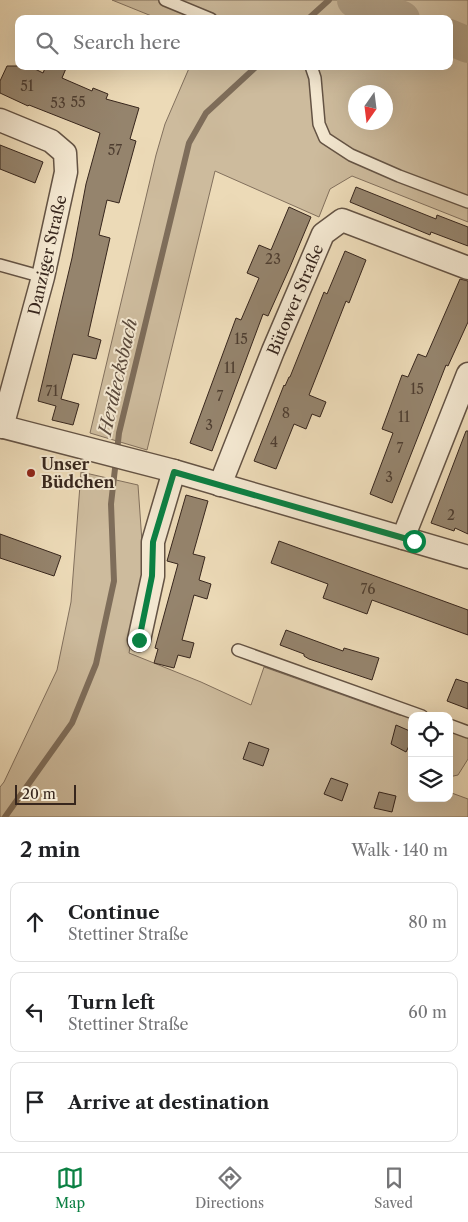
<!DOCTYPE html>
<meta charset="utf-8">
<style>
:root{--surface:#fff;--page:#f2f2f2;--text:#202124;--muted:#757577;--line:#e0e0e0;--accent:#0b8043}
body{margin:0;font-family:"Libre Caslon Text",serif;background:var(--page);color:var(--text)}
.controls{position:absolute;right:15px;bottom:15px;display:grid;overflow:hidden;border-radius:10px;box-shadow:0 5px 20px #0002}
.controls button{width:45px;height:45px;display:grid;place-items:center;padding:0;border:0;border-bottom:1px solid var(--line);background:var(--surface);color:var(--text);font:25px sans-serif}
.compass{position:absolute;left:348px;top:85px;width:45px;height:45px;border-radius:50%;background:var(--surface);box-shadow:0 5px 20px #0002;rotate:194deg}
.scale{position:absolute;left:15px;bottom:12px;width:61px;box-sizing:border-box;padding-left:5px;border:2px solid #37261d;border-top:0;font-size:14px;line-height:18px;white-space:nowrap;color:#37261d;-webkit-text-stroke:4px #f3e7d0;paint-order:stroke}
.stop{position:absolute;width:15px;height:15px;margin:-11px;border:4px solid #0b8043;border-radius:50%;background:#fff}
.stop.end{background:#0b8043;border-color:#fff;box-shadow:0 1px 5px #0008}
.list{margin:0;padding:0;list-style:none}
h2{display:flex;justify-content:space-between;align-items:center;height:65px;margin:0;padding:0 20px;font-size:21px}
h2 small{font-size:16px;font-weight:400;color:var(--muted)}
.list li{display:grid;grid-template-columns:32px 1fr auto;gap:15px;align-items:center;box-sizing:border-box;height:80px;margin:0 10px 10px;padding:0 10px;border:1px solid var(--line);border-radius:10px}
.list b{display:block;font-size:19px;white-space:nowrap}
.list p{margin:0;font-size:16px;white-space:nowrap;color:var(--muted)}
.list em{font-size:16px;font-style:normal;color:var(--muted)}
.icon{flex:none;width:28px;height:28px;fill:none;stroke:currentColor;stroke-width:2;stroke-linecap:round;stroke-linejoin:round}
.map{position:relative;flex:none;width:468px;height:817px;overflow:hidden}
.search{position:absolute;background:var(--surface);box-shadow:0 5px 20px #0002;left:15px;right:15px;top:15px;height:55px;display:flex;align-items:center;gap:12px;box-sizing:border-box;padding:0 18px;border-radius:10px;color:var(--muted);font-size:19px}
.sheet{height:335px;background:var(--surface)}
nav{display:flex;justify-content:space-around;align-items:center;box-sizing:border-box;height:70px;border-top:1px solid var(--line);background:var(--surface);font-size:14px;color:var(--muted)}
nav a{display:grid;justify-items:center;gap:2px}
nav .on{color:var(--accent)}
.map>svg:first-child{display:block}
</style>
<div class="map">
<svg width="468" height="817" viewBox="0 0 468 817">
<rect width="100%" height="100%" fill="#ecdab7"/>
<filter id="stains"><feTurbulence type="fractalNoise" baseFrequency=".004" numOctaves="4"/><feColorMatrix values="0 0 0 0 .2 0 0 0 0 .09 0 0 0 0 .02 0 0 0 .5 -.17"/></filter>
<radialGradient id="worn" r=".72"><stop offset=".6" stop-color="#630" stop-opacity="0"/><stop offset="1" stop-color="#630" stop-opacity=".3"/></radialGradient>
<path fill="#cdbb9d" stroke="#82705d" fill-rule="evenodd" d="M112 0H468V222L352 176 330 189 319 217 215 171 147 450 90 433 156 155 165 124 190 66H449V19H159ZM356 92H386V122H356Z
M81 472 138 485 144 570 129 653 201 682 251 705 264 667 399 715 412 717V798H449V792L468 799V817H0V787L4 782 57 670 71 602Z
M449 730 468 736V759L458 775 449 777Z"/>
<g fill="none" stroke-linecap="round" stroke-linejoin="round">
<path stroke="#7e6d5a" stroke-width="6" d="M308 19 329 0
M5 817 72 723 96 664 114 581 111 504 119 433 189 143 206 113 257 66"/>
<path stroke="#ae9d83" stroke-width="36" d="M355 0 402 19
M449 37 468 45"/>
</g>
<path fill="#95846d" stroke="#37261d" d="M7 66H29L43 73 46 66H67L62 78 92 91 93 88 108 94 106 99 139 108 130 139 136 141 119 203 107 200 99 235 110 238 88 336 101 340 96 359 73 354 61 399 79 404 73 425 52 420 56 406 38 401 72 258 86 184 100 133 29 105 28 106 0 93V81Z
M0 145 43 162 35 183 0 169Z
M356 187 436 219 437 215 468 227V246L431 232 430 235 350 202Z
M289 207 311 217 290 267 268 316 263 314 212 451 190 443 236 318 241 320 259 278 247 273 259 245 271 250Z
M345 251 366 260 349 303 346 301 309 395 326 402 320 417 312 414 306 429 294 424 276 469 254 461 284 385 285 386 289 377H290L324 292 327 294Z
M460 279 468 281V322L448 366 446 365 392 503 370 494 393 433 382 429 402 375 408 377 418 354 426 357Z
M466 431H468V534L455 528 454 531 431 523Z
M186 495 208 501 193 554 205 557 199 580 211 584 207 599 194 595 182 640 194 643 190 658 178 655 174 668 154 663 158 649 155 648 178 564 167 561Z
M0 534 61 556 54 576 0 558Z
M279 541 468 610V635L372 600 367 614 323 598 328 584 271 563Z
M286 630 343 651 344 648 379 658 372 680 309 659 304 656V654L280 645Z
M456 679 468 683V709L447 701Z
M396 725 412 732 410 744 406 752 391 744Z
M249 742 269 749 263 766 243 759Z
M331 778 348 784 342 801 324 794Z
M379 792 396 796 392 812 374 808Z"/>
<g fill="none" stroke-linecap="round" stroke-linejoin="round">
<g stroke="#645344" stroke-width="14">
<path id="service" d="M165 0 211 19
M311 66 315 78 319 124 325 138 351 155 399 176 468 202
M0 265 43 277
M238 650 422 716
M449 725 468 732"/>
</g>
<g stroke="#645344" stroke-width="25">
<g id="minor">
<path d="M0 120 51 141 65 153 66 172 43 277 2 427"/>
<path d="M0 426 174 471 468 557"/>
<path id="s1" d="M220 485 273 351 323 234 342 220 468 268"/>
<path d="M403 538 468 374"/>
<path d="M139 640 153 576V542L174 471"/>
</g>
</g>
<use href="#service" stroke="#f3e7d0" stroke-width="11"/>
<use href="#minor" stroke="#f3e7d0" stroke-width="22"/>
</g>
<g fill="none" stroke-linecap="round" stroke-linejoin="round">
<path stroke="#0b8043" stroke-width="6" d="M139 640 152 576 153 542 174 472 414 541"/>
</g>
<circle fill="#8f2418" stroke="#f3e7d0" stroke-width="2" cx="31" cy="473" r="5"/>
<g text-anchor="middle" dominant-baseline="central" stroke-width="4" stroke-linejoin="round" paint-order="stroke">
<g font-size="14" fill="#4e3e31">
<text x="27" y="86">51</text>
<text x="78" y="102">55</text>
<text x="58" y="103">53</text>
<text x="115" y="150">57</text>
<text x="273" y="259">23</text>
<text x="241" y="339">15</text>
<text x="230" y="368">11</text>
<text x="417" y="389">15</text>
<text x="52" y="391">71</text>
<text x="220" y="396">7</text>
<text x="286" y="413">8</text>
<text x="404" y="417">11</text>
<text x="209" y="425">3</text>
<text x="274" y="442">4</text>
<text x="400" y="448">7</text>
<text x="389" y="477">3</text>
<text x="451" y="515">2</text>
<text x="368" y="589">76</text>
</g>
<g font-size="16" fill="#37261d" stroke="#f3e7d0">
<text transform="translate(47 255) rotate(-77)">Danziger Straße</text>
<text stroke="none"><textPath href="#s1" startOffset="200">Bütower Straße</textPath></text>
</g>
<g font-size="16" font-weight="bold" fill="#37261d" stroke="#f3e7d0" text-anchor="start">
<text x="41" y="464">Unser<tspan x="41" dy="18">Büdchen</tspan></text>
</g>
<g font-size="18" font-style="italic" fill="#5b4a3c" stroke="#f3e7d0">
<text transform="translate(118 377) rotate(-77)">Herdiecksbach</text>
</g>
</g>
<rect width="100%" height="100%" filter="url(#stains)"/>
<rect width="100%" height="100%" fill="url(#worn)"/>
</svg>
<div class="controls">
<button><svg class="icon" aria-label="locate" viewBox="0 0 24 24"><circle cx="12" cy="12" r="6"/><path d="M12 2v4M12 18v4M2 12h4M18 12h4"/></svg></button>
<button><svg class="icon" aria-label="layers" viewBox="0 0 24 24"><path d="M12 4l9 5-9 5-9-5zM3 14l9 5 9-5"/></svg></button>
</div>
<svg class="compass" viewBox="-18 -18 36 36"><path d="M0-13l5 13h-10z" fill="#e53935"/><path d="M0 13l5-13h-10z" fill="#757577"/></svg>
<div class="scale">20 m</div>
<div class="stop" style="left:414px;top:541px"></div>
<div class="stop end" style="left:139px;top:640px"></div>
<div class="search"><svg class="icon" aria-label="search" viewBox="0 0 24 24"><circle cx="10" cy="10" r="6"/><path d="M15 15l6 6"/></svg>Search here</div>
</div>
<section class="sheet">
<h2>2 min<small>Walk · 140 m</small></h2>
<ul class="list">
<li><svg class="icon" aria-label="ahead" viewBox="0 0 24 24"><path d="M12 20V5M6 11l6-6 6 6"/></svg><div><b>Continue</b><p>Stettiner Straße</p></div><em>80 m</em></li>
<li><svg class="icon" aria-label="left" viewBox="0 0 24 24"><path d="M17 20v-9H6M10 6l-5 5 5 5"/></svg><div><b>Turn left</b><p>Stettiner Straße</p></div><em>60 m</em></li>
<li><svg class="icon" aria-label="arrive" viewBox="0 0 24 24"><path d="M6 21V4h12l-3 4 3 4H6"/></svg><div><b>Arrive at destination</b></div></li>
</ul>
</section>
<nav>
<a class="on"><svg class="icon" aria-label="map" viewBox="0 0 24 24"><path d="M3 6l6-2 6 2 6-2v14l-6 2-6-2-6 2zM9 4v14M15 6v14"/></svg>Map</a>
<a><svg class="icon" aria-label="directions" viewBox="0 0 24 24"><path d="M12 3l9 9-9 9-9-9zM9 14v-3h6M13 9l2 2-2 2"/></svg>Directions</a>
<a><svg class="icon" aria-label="saved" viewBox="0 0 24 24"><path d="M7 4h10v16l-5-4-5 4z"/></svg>Saved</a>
</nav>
